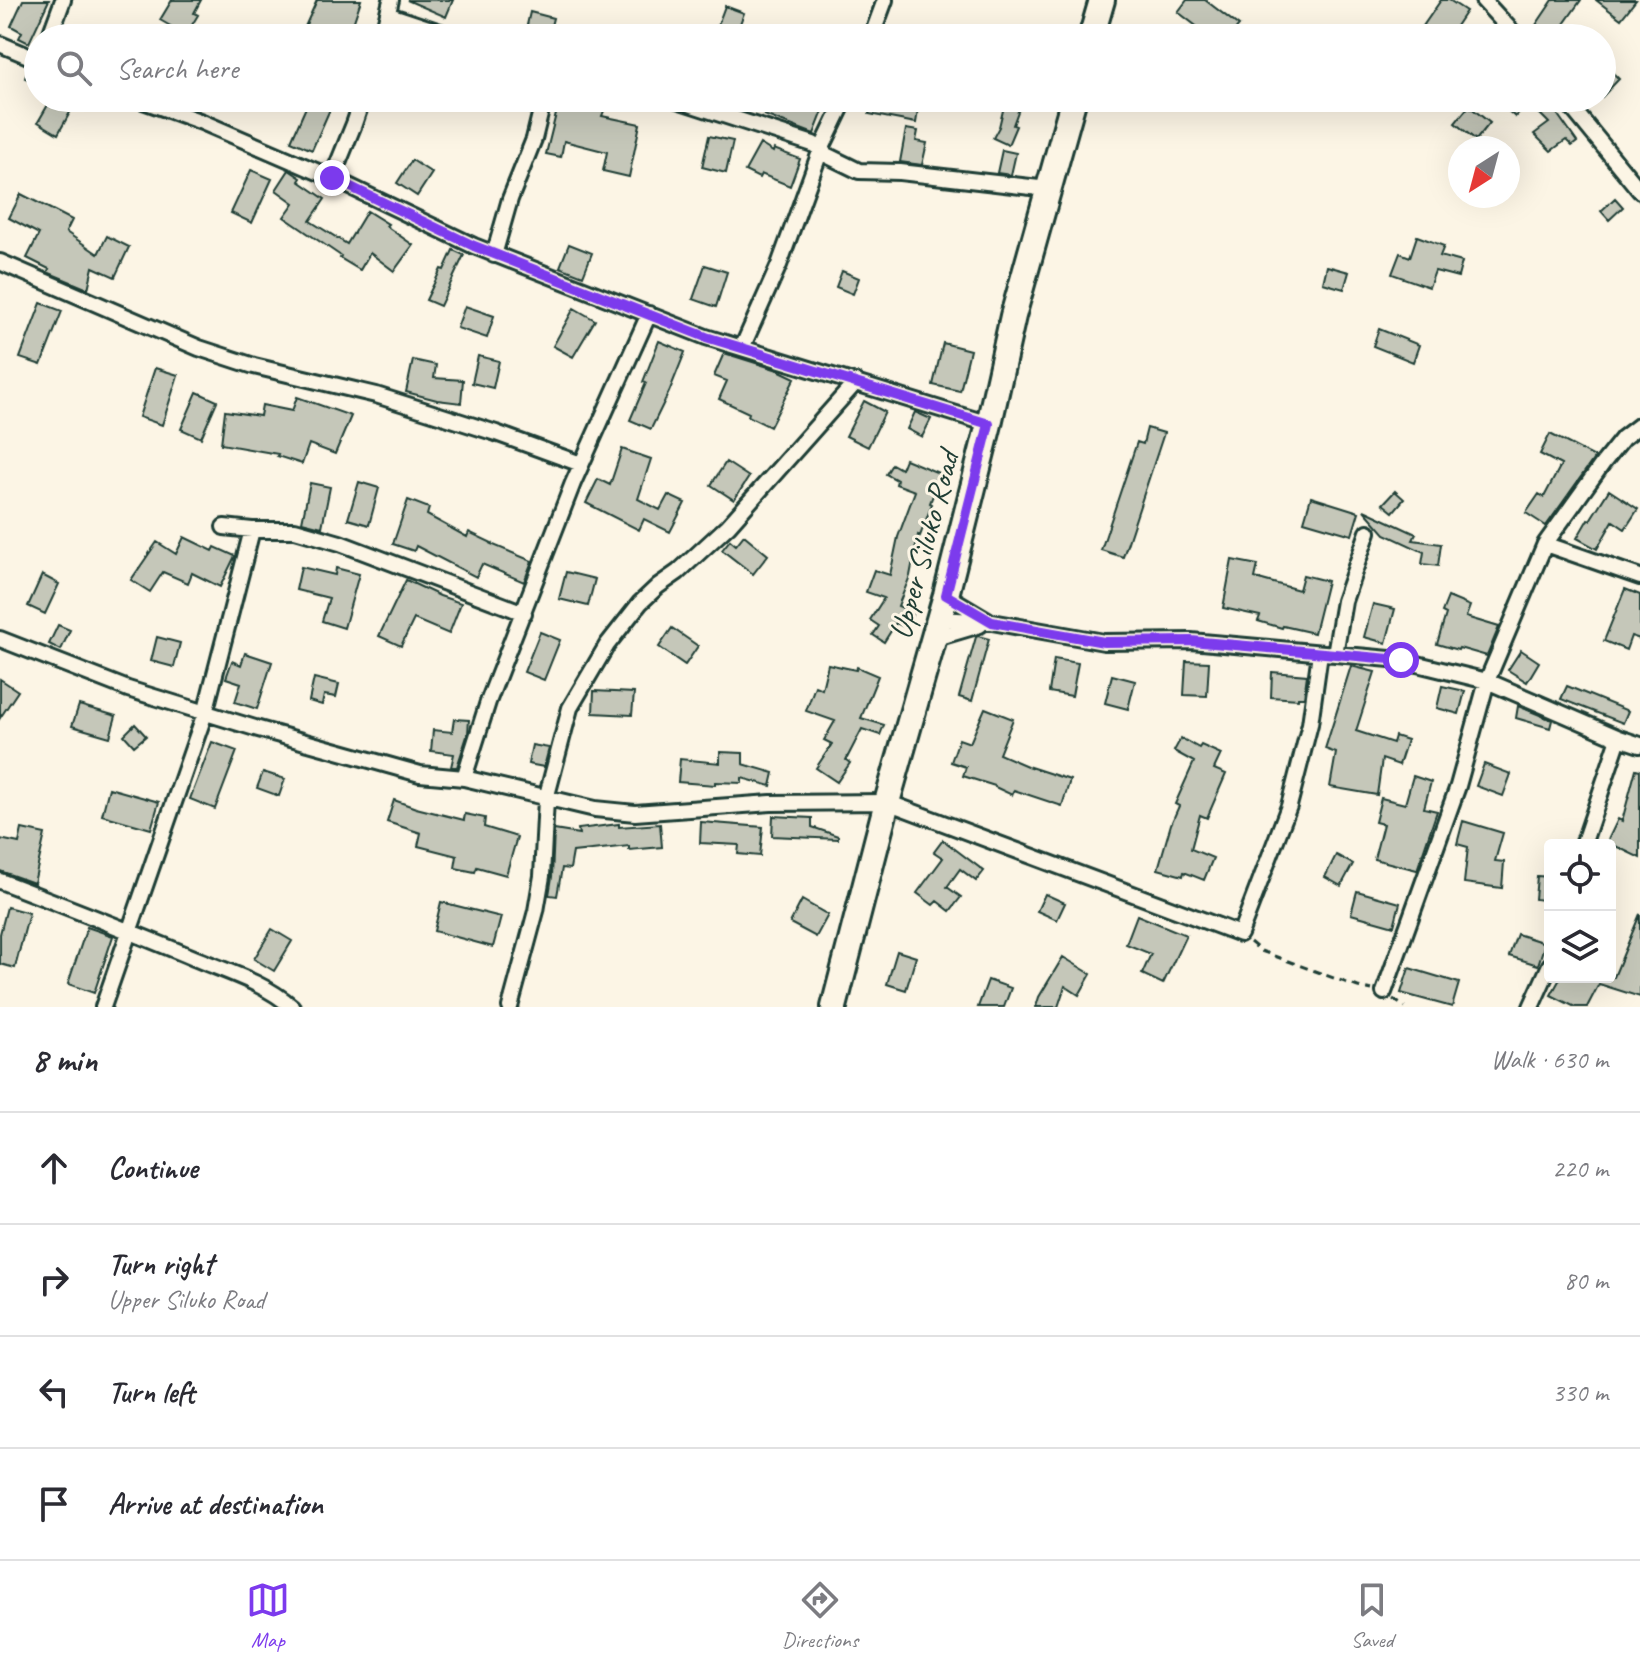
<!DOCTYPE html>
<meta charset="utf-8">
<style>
:root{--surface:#fff;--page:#f2f2f3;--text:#2b2b33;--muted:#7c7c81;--line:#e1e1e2;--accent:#7c3aed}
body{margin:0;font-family:Caveat,sans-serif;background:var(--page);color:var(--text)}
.controls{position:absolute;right:24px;bottom:24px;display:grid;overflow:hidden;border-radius:8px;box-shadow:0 8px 32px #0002}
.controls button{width:72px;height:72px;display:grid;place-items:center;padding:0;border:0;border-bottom:2px solid var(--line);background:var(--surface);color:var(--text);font:40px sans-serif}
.compass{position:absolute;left:1448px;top:136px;width:72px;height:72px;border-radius:50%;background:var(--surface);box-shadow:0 8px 32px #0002;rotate:216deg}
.stop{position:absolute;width:24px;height:24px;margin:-18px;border:6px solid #7c3aed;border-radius:50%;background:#fff}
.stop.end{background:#7c3aed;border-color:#fff;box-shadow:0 2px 8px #0008}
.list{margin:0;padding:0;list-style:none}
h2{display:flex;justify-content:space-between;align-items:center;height:104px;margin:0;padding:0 32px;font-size:34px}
h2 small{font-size:26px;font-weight:400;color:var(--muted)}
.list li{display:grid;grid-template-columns:52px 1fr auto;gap:24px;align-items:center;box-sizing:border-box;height:112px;padding:0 32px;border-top:2px solid var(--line)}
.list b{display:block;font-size:30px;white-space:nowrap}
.list p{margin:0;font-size:26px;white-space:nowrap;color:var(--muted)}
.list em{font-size:26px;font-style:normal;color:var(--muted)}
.icon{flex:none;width:44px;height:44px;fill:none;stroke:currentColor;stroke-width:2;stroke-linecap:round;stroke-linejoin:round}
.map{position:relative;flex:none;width:1640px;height:1007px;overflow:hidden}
.search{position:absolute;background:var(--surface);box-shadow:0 8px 32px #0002;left:24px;right:24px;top:24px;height:88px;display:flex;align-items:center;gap:20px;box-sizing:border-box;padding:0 28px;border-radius:44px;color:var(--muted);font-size:30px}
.sheet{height:552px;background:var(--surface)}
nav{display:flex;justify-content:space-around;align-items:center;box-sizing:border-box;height:112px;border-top:2px solid var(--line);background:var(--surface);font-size:22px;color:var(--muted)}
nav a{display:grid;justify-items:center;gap:4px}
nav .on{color:var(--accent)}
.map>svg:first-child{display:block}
</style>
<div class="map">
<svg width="1640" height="1007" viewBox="0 0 1640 1007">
<rect width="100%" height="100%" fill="#fcf5e5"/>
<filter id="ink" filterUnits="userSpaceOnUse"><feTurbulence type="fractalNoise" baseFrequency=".0125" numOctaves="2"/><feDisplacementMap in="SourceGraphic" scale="16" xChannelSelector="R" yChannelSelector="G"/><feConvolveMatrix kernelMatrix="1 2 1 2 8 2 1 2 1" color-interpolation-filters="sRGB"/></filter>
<g filter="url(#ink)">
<path fill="#c5c7b9" stroke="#1f3d34" stroke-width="2" d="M23 0H49L29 43 19 38 22 32 11 26Z
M172 0H201L194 13 198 15 186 35 160 20Z
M317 0H361L352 27 372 36V38H307L310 33 304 29Z
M407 0H453L446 17Z
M1187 0H1205L1239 26 1229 38H1212L1178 12Z
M1441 0H1449L1466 11 1448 38H1435L1421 29Z
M1553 0H1581L1554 38 1536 25Z
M1596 0H1636L1621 19Z
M725 6 744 13 735 37 716 30Z
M530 12 553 18 548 38H524Z
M1602 62 1619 79 1602 97Z
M29 67 38 70V83L25 78Z
M52 98H78L58 134 38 122Z
M310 98H335L312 150 291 141Z
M560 98H574L588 103 590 98H609L602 116 640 124 629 177 603 171 607 152 564 141 561 157 546 154Z
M770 98H797L796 101 823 111 814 134 764 115Z
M872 98H920L916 123 869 114Z
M1006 98H1023L1013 125 1016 126 1008 145 993 138 999 127Z
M1494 98H1546L1577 142 1572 146 1566 140 1551 151 1534 134 1549 123 1528 102 1515 117Z
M1469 106 1490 123 1476 140 1455 123Z
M906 129 918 131 916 141 927 143 922 165 900 162Z
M709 136 733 141 726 173 702 167Z
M760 144 773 152 774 149 800 159 790 186 761 174 759 178 745 171Z
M1002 150 1016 153 1011 175 997 173Z
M412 160 432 173 417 196 397 183Z
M251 170 272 179 252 223 231 213Z
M289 170 301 178 299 181 325 199 310 221 347 244 367 211 388 224 386 226 413 245 394 271 370 253 360 270 340 258 341 256 284 217 294 203 276 190Z
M21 194 72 220 66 232 98 254 107 236 129 247 115 277 93 267 88 289 47 272 49 269 27 258 39 234 9 218Z
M1615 198 1623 207 1609 220 1601 211Z
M1417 236 1444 246 1440 256 1462 262 1458 277 1435 271 1429 287 1392 274 1400 253 1410 257Z
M569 244 592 253 583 276 560 267Z
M453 250 464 255 440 306 426 300 441 269 444 270Z
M705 265 727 272 716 307 693 299Z
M1327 266 1349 272 1344 289 1323 283Z
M842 271 859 278 853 294 836 287Z
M41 303 62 311 41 365 20 358Z
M465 306 494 316 487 338 457 328Z
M574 308 595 320 573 357 553 346Z
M1379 329 1419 345 1413 362 1373 346Z
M659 341 685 352 669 392 651 429 630 420 646 383 643 382Z
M943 343 970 350 960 391 933 385Z
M724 353 778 370 795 378 770 427 748 416 749 413 719 399 727 381 714 376Z
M478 356 499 361 493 388 472 383Z
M413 360 436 365 434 378 463 380 461 403 437 400 406 392Z
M155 368 178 375 162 425 139 417Z
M197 392 217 401 201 438 181 429Z
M297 397 351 416 335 454 309 444 302 464 277 456 278 454 221 444 225 411 260 416 262 405 292 411Z
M864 401 885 412 868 447 846 436Z
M915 412 931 419 922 437 907 429Z
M1147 428 1164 433 1123 557 1101 550 1137 442 1143 444Z
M1550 434 1595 457 1546 526 1526 513 1539 494 1544 497 1561 465 1540 454Z
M622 449 651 459 638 499 660 510 668 495 685 503 670 532 644 519 639 530 586 503 598 479 610 485Z
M905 459 941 474 930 503 932 504 920 536 918 535 910 576 898 606 913 612 907 628 896 623 884 642 873 635 879 626 870 620 884 598 866 592 874 570 890 575 898 537 915 491 896 484 897 480 886 474 892 464 901 469Z
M726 462 749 477 734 500 711 485Z
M359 482 379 488 369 525 348 519Z
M310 483 330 487 322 527 302 522Z
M1609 490 1638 509 1625 529 1613 521 1597 549 1577 538 1588 519 1590 520Z
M1395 491 1404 499 1393 512 1383 504Z
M1311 497 1359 512 1352 535 1304 521Z
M408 500 429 508 427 515 467 537 469 532 492 543 491 544 532 561 524 582 482 564 476 577 416 546 414 551 393 544Z
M1364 510 1416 534 1413 540 1441 544 1438 566 1422 564 1424 552 1385 534Z
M744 535 768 555 753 574 722 550 730 540 736 545Z
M184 537 213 551 215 547 235 556 220 587 192 573 188 583 163 572 150 592 131 580 157 542 176 554Z
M1232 560 1258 565 1255 578 1299 590 1303 575 1327 581 1314 633 1283 626 1282 628 1258 621 1260 616 1223 608Z
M301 567 335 575 336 568 359 574 344 628 322 621 329 598 296 590Z
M566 572 595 579 588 606 559 599Z
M42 575 59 584 45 614 28 606Z
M406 580 440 596 461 603 449 634 414 619 401 646 379 636Z
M1625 589 1640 595V639L1631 636 1626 650 1604 641Z
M1448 597 1470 606 1466 617 1499 627 1487 656 1459 648 1458 650 1437 644 1446 614 1442 612Z
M1373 604 1395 609 1386 643 1364 637Z
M58 625 70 630 61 650 49 644Z
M672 628 698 646 685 665 659 647Z
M540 632 560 640 544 680 524 672Z
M978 636 989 639 972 701 959 697 976 637Z
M157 637 180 643 174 667 151 661Z
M1521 650 1539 662 1527 682 1508 670Z
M245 653 272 662 257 709 235 702 241 683 226 678 232 661 241 665Z
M1054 659 1078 663 1072 696 1049 692Z
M1186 661 1209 662 1207 696 1184 695Z
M828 664 856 670 857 667 878 676 861 718 884 725 880 735 862 729 846 760 850 763 837 782 816 768 832 744 824 740 835 721 806 711 815 686 822 689Z
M1351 666 1375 672 1356 731 1393 743 1395 736 1407 740 1399 765 1382 759 1377 795 1330 787 1336 753 1325 749Z
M1272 672 1307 675 1304 697H1298V699L1271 697Z
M1112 675 1135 681 1128 709 1105 703Z
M314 678 339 684 336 697 324 695 322 705 309 701Z
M0 679 18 691 0 718Z
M1442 686 1465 691 1459 714 1437 708Z
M1567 686 1628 711 1623 723 1561 699Z
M594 691 634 693 632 715 593 713Z
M79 705 116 716 110 737 72 726Z
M1518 706 1552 720 1550 728 1516 718Z
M985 708 1013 719 999 754 1027 766 1070 780 1062 806 1014 790 1012 795 995 787V786L963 776 966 767 951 762 959 739 970 743Z
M454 719 469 720 468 733 457 767H451L454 754 431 751 433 730 452 732Z
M135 724 146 736 134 746 124 735Z
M1181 738 1199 748 1201 745 1221 754 1214 769 1226 774 1207 818 1200 815 1191 849 1213 858 1204 880 1184 872 1183 876 1158 869 1171 824 1179 806 1175 804 1194 762 1174 751Z
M212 742 237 751 215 809 190 799Z
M532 745 549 748 544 767 528 764Z
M720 752 743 753V764L774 773 771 786 742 778V783L715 782V785L678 782 680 759 720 763Z
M1484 764 1511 774 1503 796 1476 786Z
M1636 769 1640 770V858L1607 842 1618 819 1622 821Z
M263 772 285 779 279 796 257 788Z
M1413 776 1431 782 1424 808 1437 811 1417 870 1374 859 1383 824 1375 822 1381 798 1405 804Z
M109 788 159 802 151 829 102 815Z
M394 800 416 808 464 820 465 814 485 818 484 827 517 837 506 875 477 867 475 872 455 868 457 856 418 846 421 833 387 822Z
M773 816 812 818V827L838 836V839L772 836Z
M1463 821 1503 833 1495 861 1504 862 1502 888 1464 883 1468 847 1457 844Z
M701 822 763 827 760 856 738 854 739 845 700 843Z
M619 824V827L660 824 662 847 629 850V846L573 852 570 869 562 868 557 896 549 895 552 877 554 830 579 834 578 829Z
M22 829 45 834 34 883 0 871V839L19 843Z
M943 840 984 871 976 881 960 869 947 887 961 897 950 911 937 901 933 905 917 893 943 858 934 852Z
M1336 855 1353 864 1341 886 1325 877Z
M1537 876 1550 877V901L1535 899Z
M1357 891 1400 903 1394 926 1351 914Z
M1045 894 1065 903 1057 920 1037 911Z
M802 900 828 915 816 937 790 923Z
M441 902 501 917 493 947 434 931Z
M7 907 29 913 15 968 0 964V934Z
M1640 914V997L1599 984 1587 1007H1575L1551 995 1561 977H1614Z
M1137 915 1186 935 1163 984 1142 974 1151 954 1126 944Z
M87 927 113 936 94 993 68 984Z
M272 929 292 941 274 971 254 959Z
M1517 934 1545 943 1538 965 1509 956Z
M897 951 916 957 906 990 887 984Z
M1063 957 1091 974 1079 995 1065 986 1058 1007H1036L1039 997Z
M1409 968 1459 983 1452 1007 1401 993Z
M988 980 1011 988 1004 1007H978Z"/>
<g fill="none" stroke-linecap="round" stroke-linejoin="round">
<g stroke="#1f3d34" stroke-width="20">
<path id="minor" d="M1483 0 1518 38
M389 15 458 38
M49 38 63 0
M382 38 391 0
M871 38 885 0
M0 44 38 60
M135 98 202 122 332 178 474 246 706 337 989 424
M671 98 813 144 820 149V152L779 265 742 348
M846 98 820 152 859 171 900 172 1048 189
M1564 98 1640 191
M332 178 354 124 363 98
M494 255 510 199 534 139 544 98
M0 262 199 348 254 366 376 395 496 433 581 464
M224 527 252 530H295L340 543 524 613
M1545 544 1640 577
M946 595 988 620
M939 619 992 622 1104 642 1191 641 1401 660 1487 681 1619 738 1640 745
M0 639 128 689 255 728 420 774 464 778 595 809 635 813 771 803 887 802 1240 934 1289 806 1310 724 1320 653
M933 639 980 625
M1335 654 1344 601 1368 532
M464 778 488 702 573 483 649 314
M1583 845 1619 738
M0 881C65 906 130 931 194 958 228 972 265 983 292 1007
M1384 992 1458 786 1487 681 1545 544 1603 463 1623 438 1640 425
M103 1007 205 713 252 530
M510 1007 536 911 542 876 546 799 570 708 607 645 640 603 658 586 678 572 728 526 856 382
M1531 1007 1550 965"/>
</g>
<g stroke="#1f3d34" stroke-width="30">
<path id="primary" d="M1091 38 1102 0
M834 1007 887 802 946 595 989 424 1013 316 1074 98"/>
</g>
<path stroke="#1f3d34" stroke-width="3" stroke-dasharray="8 6" stroke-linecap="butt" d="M1250 942 1261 951 1358 987 1372 990
M1393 999 1405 1007"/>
<use href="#minor" stroke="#fcf5e5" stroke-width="14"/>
<use href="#primary" stroke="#fcf5e5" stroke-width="24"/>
</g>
</g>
<g fill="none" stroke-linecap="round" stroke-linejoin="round" filter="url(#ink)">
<path stroke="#7c3aed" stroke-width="10" d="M332 178 474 246 706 337 989 424 946 595 992 622 1104 642 1191 641 1401 660"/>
</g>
<g text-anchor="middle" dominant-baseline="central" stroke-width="6" stroke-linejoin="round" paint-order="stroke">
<g font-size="32" fill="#1f3d34" stroke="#fcf5e5">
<text transform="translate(924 545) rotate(-75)">Upper Siluko Road</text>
</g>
</g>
</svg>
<div class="controls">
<button><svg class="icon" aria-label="locate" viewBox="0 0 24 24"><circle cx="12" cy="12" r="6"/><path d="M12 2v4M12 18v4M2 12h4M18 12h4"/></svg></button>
<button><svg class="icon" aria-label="layers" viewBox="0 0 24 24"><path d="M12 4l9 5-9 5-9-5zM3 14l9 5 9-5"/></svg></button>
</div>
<svg class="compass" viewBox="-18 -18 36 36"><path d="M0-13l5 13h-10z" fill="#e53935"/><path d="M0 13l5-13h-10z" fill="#7c7c81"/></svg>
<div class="stop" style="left:1401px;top:660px"></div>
<div class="stop end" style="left:332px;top:178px"></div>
<div class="search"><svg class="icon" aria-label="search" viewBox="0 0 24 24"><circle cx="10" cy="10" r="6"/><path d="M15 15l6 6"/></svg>Search here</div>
</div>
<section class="sheet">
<h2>8 min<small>Walk · 630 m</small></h2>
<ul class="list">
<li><svg class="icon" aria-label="ahead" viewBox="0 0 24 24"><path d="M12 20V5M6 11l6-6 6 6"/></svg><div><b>Continue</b></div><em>220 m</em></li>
<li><svg class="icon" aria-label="right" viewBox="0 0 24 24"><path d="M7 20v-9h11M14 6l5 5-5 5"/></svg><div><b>Turn right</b><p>Upper Siluko Road</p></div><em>80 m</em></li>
<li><svg class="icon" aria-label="left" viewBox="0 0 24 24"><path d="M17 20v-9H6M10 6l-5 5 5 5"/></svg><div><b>Turn left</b></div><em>330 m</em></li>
<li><svg class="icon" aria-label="arrive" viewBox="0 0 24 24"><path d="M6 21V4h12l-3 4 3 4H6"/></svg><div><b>Arrive at destination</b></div></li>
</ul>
</section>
<nav>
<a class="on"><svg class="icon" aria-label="map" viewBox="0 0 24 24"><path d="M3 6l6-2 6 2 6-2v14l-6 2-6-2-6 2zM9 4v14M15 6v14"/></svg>Map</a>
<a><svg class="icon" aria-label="directions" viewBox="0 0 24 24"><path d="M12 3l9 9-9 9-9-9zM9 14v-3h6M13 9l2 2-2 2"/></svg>Directions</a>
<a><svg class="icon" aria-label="saved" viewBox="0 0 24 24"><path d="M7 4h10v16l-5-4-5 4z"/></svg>Saved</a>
</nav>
